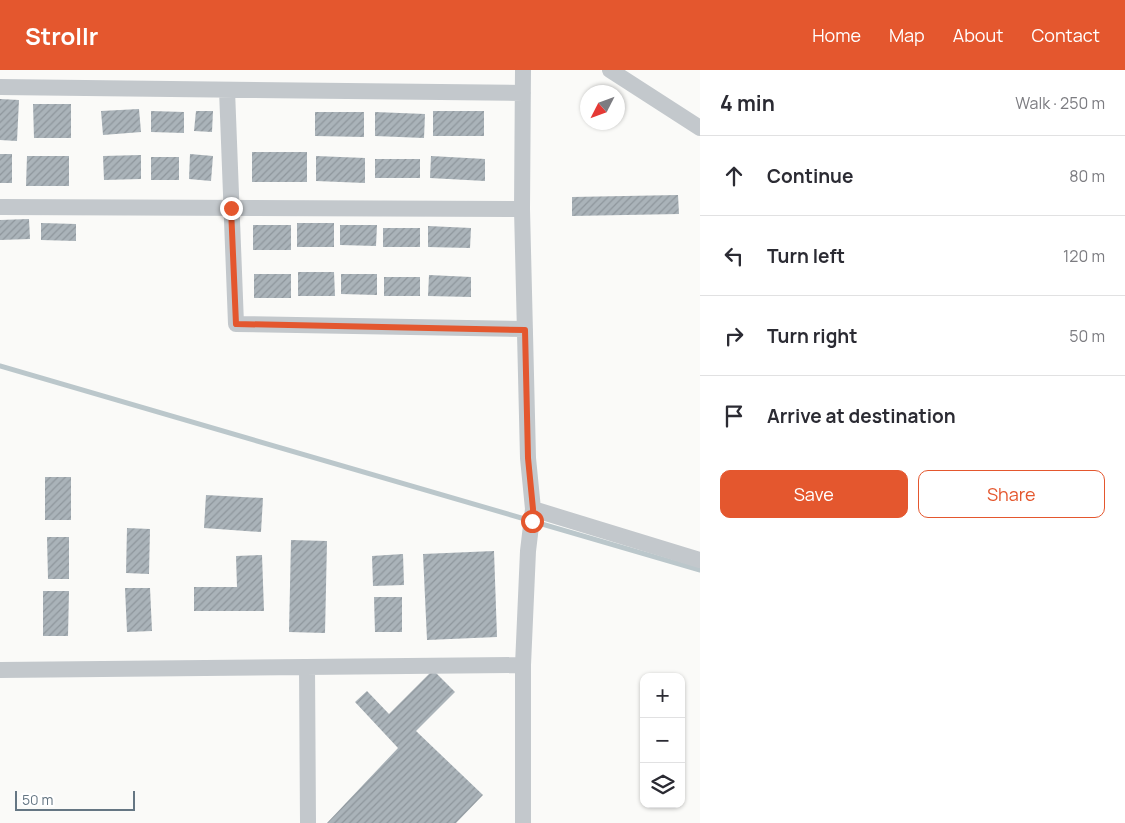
<!DOCTYPE html>
<meta charset="utf-8">
<style>
:root{--surface:#fff;--page:#f7f7f7;--text:#2b2b33;--muted:#7c7c81;--line:#e1e1e2;--accent:#e4572e}
body{margin:0;font-family:Manrope,sans-serif;background:var(--page);color:var(--text)}
.controls{position:absolute;right:15px;bottom:15px;display:grid;overflow:hidden;border-radius:10px;box-shadow:0 1px 4px #0004}
.controls button{width:45px;height:45px;display:grid;place-items:center;padding:0;border:0;border-bottom:1px solid var(--line);background:var(--surface);color:var(--text);font:25px sans-serif}
.compass{position:absolute;left:580px;top:15px;width:45px;height:45px;border-radius:50%;background:var(--surface);box-shadow:0 1px 4px #0004;rotate:228deg}
.scale{position:absolute;left:15px;bottom:12px;width:120px;box-sizing:border-box;padding-left:5px;border:2px solid #657683;border-top:0;font-size:14px;line-height:18px;white-space:nowrap;color:#657683;-webkit-text-stroke:4px #fff;paint-order:stroke}
.stop{position:absolute;width:15px;height:15px;margin:-11px;border:4px solid #e4572e;border-radius:50%;background:#fff}
.stop.end{background:#e4572e;border-color:#fff;box-shadow:0 1px 5px #0008}
.list{margin:0;padding:0;list-style:none}
h2{display:flex;justify-content:space-between;align-items:center;height:65px;margin:0;padding:0 20px;font-size:21px}
h2 small{font-size:16px;font-weight:400;color:var(--muted)}
.list li{display:grid;grid-template-columns:32px 1fr auto;gap:15px;align-items:center;box-sizing:border-box;height:80px;padding:0 20px;border-top:1px solid var(--line)}
.list b{display:block;font-size:19px;white-space:nowrap}
.list em{font-size:16px;font-style:normal;color:var(--muted)}
.actions{display:flex;gap:10px;padding:15px 20px}
.actions a{flex:1;padding:11px 0;border:1px solid var(--accent);border-radius:10px;text-align:center;font-size:18px;color:var(--accent)}
.actions .main{background:var(--accent);color:#fff}
.icon{flex:none;width:28px;height:28px;fill:none;stroke:currentColor;stroke-width:2;stroke-linecap:round;stroke-linejoin:round}
.map{position:relative;flex:none;width:700px;height:753px;overflow:hidden}
header{display:flex;align-items:center;gap:30px;box-sizing:border-box;height:70px;padding:0 25px;background:var(--accent);color:#fff}
header strong{font-size:24px}
nav{display:flex;gap:28px;margin-inline-start:auto;font-size:18px}
main{display:flex}
aside{flex:1;background:var(--surface)}
.map>svg:first-child{display:block}
</style>
<header>
<strong>Strollr</strong>
<nav><a>Home</a><a>Map</a><a>About</a><a>Contact</a></nav>
</header>
<main>
<div class="map">
<svg width="700" height="753" viewBox="0 0 700 753">
<defs>
<pattern id="building-hatch" width="6" height="6" patternUnits="userSpaceOnUse" patternTransform="scale(1.25)"><rect width="6" height="6" fill="#aab3b9"/><path d="M-1 1l2-2M0 6l6-6M5 7l2-2" fill="none" stroke="#8e969c"/></pattern>
</defs>
<rect width="100%" height="100%" fill="#fafaf8"/>
<g fill="none" stroke-linecap="round" stroke-linejoin="round">
<path stroke="#bbc7cb" stroke-width="5" d="M0 296 700 500"/>
</g>
<path fill="url(#building-hatch)" d="M0 29 19 30 17 71 0 70Z
M33 34H71V68H34Z
M139 39 141 62 103 65 101 41Z
M151 41 184 42V63L151 62Z
M196 41H213L212 62 194 61Z
M433 41H484V66H433Z
M315 42H364V67L315 66Z
M375 42 425 44 424 68 375 66Z
M252 82H307V112H252Z
M0 84H12V113H0Z
M190 84 213 86 211 111 189 109Z
M141 85V109L104 110 103 86Z
M27 86H69V116H26Z
M316 86 365 88V113L316 111Z
M431 86 485 89V111L430 108Z
M151 87H179V110H151Z
M375 89H420V108H375Z
M678 125 679 144 572 146V127Z
M29 149 30 169 0 170V150Z
M41 153 76 154V171L41 170Z
M297 153H334V177H297Z
M253 155H291V180H253Z
M340 155H377L376 176 340 175Z
M428 156 471 158 470 178 428 177Z
M383 158H420V177H383Z
M298 202H334L335 226H298Z
M254 204H291V228H254Z
M341 204H377V225L341 224Z
M429 205 471 207V227L428 226Z
M384 207H420V226H384Z
M45 407H71V450H45Z
M206 425 263 428 261 462 204 458Z
M127 458 150 459 149 504 126 503Z
M47 467H69V509H48Z
M291 470 327 471 325 563 289 562Z
M494 481 497 567 427 570 423 484Z
M403 484 404 515 373 516 372 486Z
M262 485 264 541H194V517H237L236 486Z
M125 518H150L152 561 127 562Z
M43 521H69L68 566H43Z
M374 527H402V562H375Z
M433 600 455 622 416 661 483 725 456 753H327L398 678 355 632 367 621 389 644Z"/>
<g fill="none" stroke-linecap="round" stroke-linejoin="round">
<path stroke="#c3c8cc" stroke-width="16" d="M523 0 522 139 528 388 533 439 528 481 523 595V753
M610 0 700 58
M0 17 523 23
M227 20 236 254 525 259
M0 137 522 139
M533 439 700 490
M307 597 308 753
M0 600 523 595"/>
</g>
<g fill="none" stroke-linecap="round" stroke-linejoin="round">
<path stroke="#e4572e" stroke-width="6" d="M231 138 236 254 525 260 528 388 533 439 532 451"/>
</g>
</svg>
<div class="controls">
<button>+</button>
<button>−</button>
<button><svg class="icon" aria-label="layers" viewBox="0 0 24 24"><path d="M12 4l9 5-9 5-9-5zM3 14l9 5 9-5"/></svg></button>
</div>
<svg class="compass" viewBox="-18 -18 36 36"><path d="M0-13l5 13h-10z" fill="#e53935"/><path d="M0 13l5-13h-10z" fill="#7c7c81"/></svg>
<div class="scale">50 m</div>
<div class="stop" style="left:532px;top:451px"></div>
<div class="stop end" style="left:231px;top:138px"></div>
</div>
<aside>
<h2>4 min<small>Walk · 250 m</small></h2>
<ul class="list">
<li><svg class="icon" aria-label="ahead" viewBox="0 0 24 24"><path d="M12 20V5M6 11l6-6 6 6"/></svg><div><b>Continue</b></div><em>80 m</em></li>
<li><svg class="icon" aria-label="left" viewBox="0 0 24 24"><path d="M17 20v-9H6M10 6l-5 5 5 5"/></svg><div><b>Turn left</b></div><em>120 m</em></li>
<li><svg class="icon" aria-label="right" viewBox="0 0 24 24"><path d="M7 20v-9h11M14 6l5 5-5 5"/></svg><div><b>Turn right</b></div><em>50 m</em></li>
<li><svg class="icon" aria-label="arrive" viewBox="0 0 24 24"><path d="M6 21V4h12l-3 4 3 4H6"/></svg><div><b>Arrive at destination</b></div></li>
</ul>
<div class="actions"><a class="main">Save</a><a>Share</a></div>
</aside>
</main>
